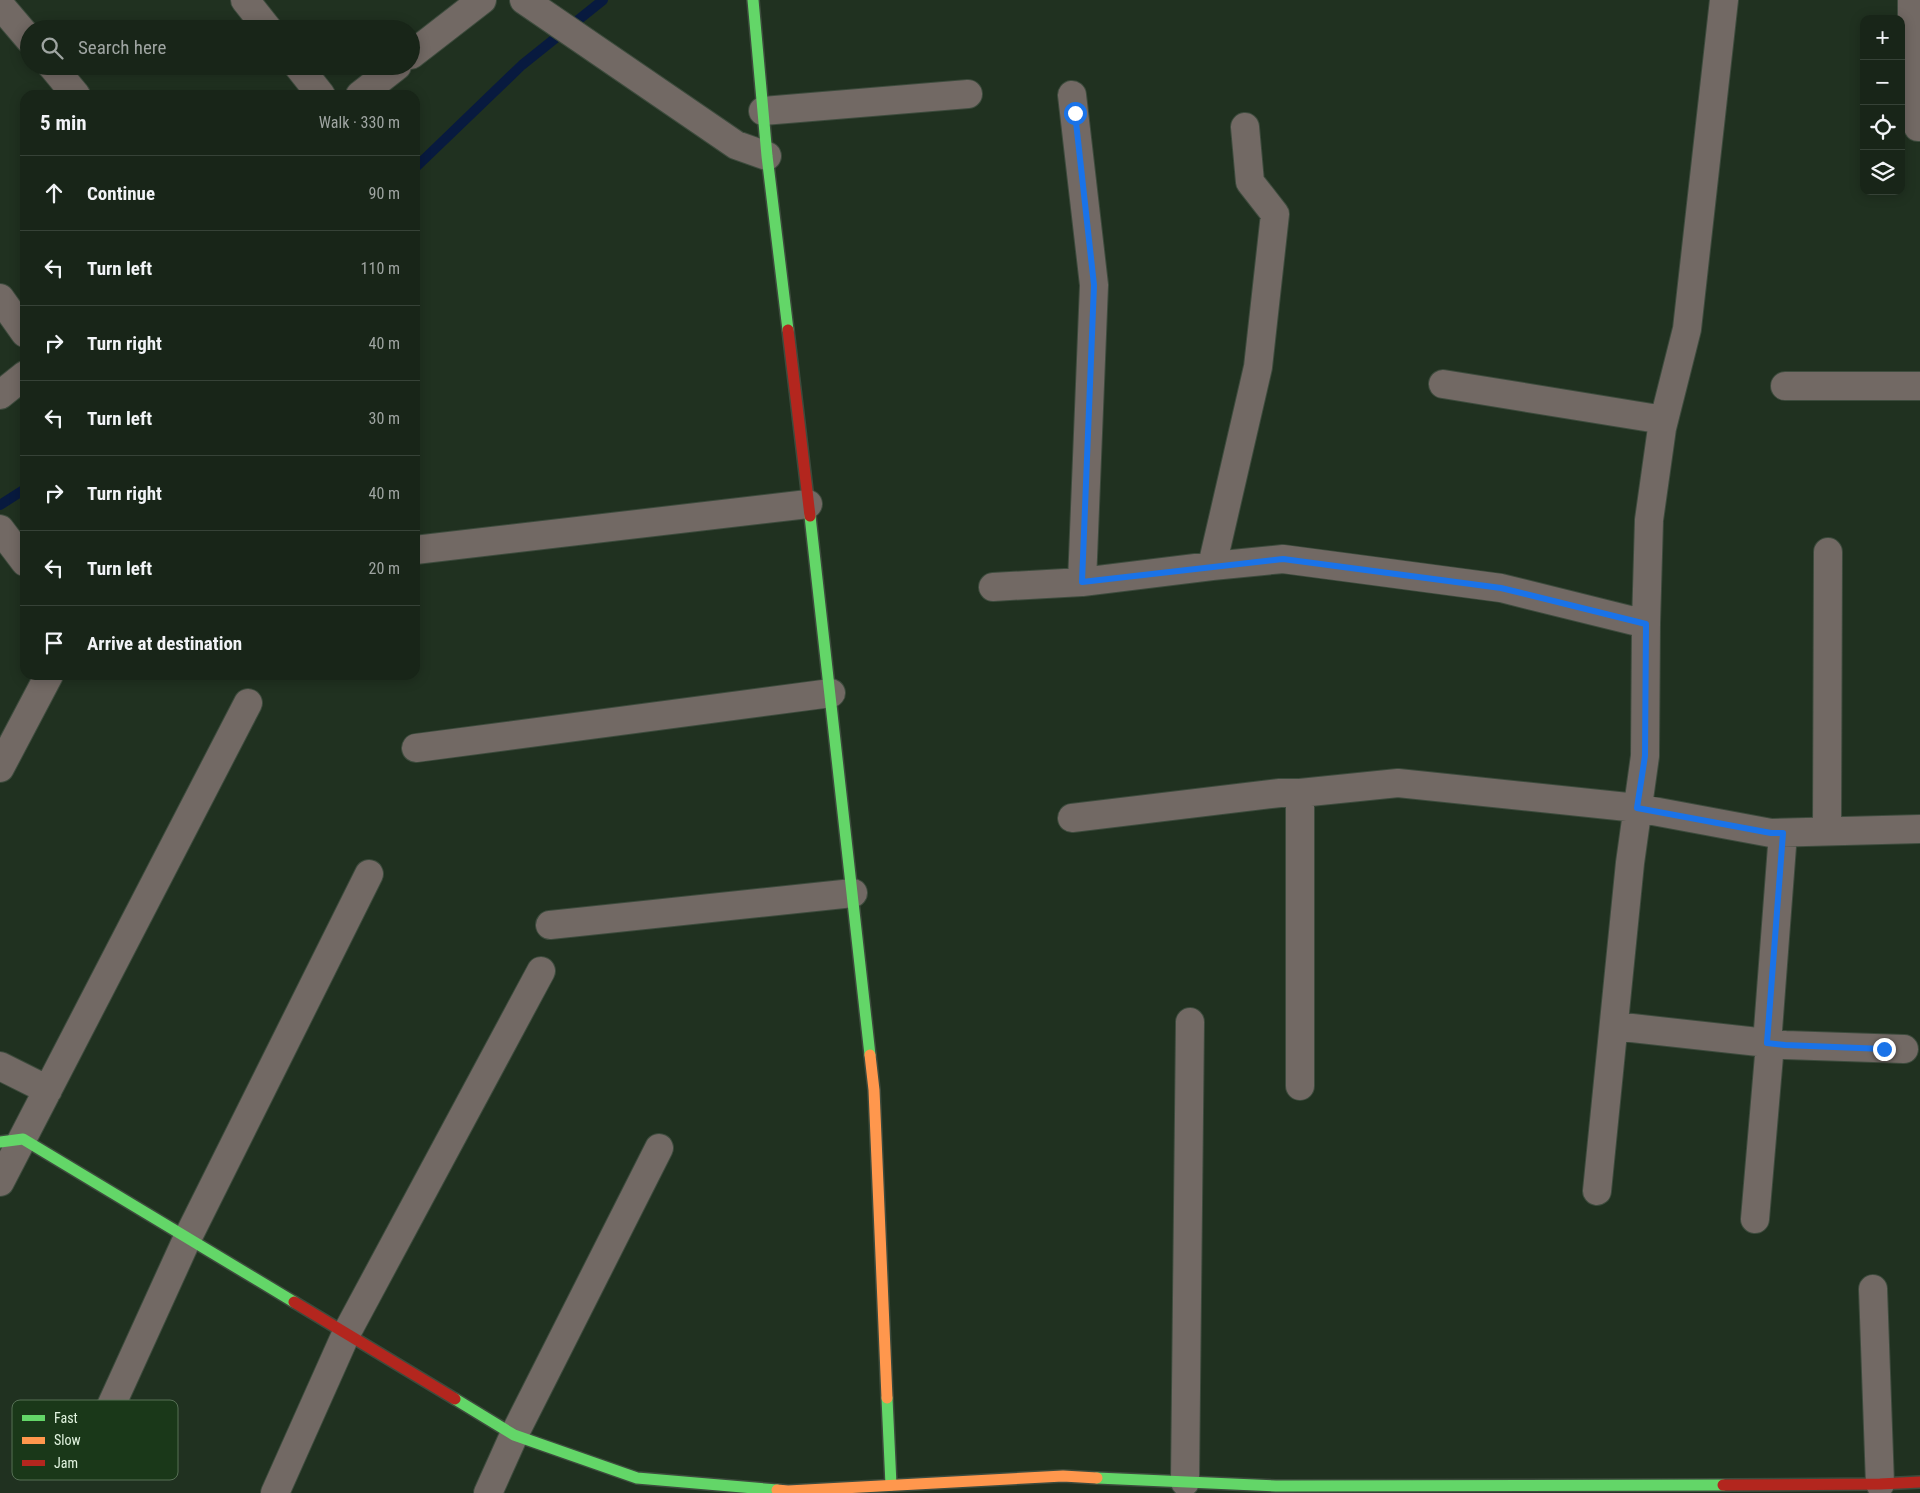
<!DOCTYPE html>
<meta charset="utf-8">
<style>
:root{--surface:#182518;--page:#212d21;--text:#f1f3f6;--muted:#9fa5a2;--line:#364237}
body{margin:0;font-family:"Roboto Condensed",sans-serif;background:var(--page);color:var(--text)}
.controls{position:absolute;right:15px;top:15px;display:grid;overflow:hidden;border-radius:10px;box-shadow:0 2px 12px #0003}
.controls button{width:45px;height:45px;display:grid;place-items:center;padding:0;border:0;border-bottom:1px solid var(--line);background:var(--surface);color:var(--text);font:25px sans-serif}
.stop{position:absolute;width:15px;height:15px;margin:-11px;border:4px solid #1a73e8;border-radius:50%;background:#fff}
.stop.end{background:#1a73e8;border-color:#fff;box-shadow:0 1px 5px #0008}
.list{margin:0;padding:0;list-style:none}
h2{display:flex;justify-content:space-between;align-items:center;height:65px;margin:0;padding:0 20px;font-size:21px}
h2 small{font-size:16px;font-weight:400;color:var(--muted)}
.list li{display:grid;grid-template-columns:32px 1fr auto;gap:15px;align-items:center;box-sizing:border-box;height:75px;padding:0 20px;border-top:1px solid var(--line)}
.list b{display:block;font-size:19px;white-space:nowrap}
.list em{font-size:16px;font-style:normal;color:var(--muted)}
.icon{flex:none;width:28px;height:28px;fill:none;stroke:currentColor;stroke-width:2;stroke-linecap:round;stroke-linejoin:round}
.map{position:relative;flex:none;width:1920px;height:1493px;overflow:hidden}
.search{position:absolute;background:var(--surface);box-shadow:0 2px 12px #0003;left:20px;top:20px;width:400px;height:55px;display:flex;align-items:center;gap:12px;box-sizing:border-box;padding:0 18px;border-radius:28px;color:var(--muted);font-size:19px}
.panel{position:absolute;background:var(--surface);box-shadow:0 2px 12px #0003;left:20px;top:90px;width:400px;height:590px;border-radius:15px}
.map>svg:first-child{display:block}
</style>
<div class="map">
<svg width="1920" height="1493" viewBox="0 0 1920 1493">
<rect width="100%" height="100%" fill="#203120"/>
<g fill="none" stroke-linecap="round" stroke-linejoin="round">
<path stroke="#081a3f" stroke-width="10" d="M415 168 522 65 603 0
M0 505 25 489"/>
<g stroke="#3d4b3d" stroke-width="30">
<path id="street" d="M245 0 268 29
M524 0 736 145 767 156
M1912 0V115L1918 127H1920
M0 5 29 39
M411 55 482 0
M52 66 76 95
M298 66 321 95
M360 95 397 66
M1072 95 1094 285 1082 582
M763 111 968 94
M1245 127 1250 182 1275 214 1258 367 1212 566 1283 559 1381 572 1501 588 1646 624
M0 298 25 333
M1443 384 1664 420
M1785 386H1920
M0 395 25 375
M0 529 25 562
M415 550 808 504
M993 587 1082 582 1212 566
M416 748 831 693
M0 768 49 675
M1300 793V1086
M1072 818 1280 793H1300L1398 783 1637 808 1771 833 1920 829
M1827 831 1828 552
M550 925 853 893
M1614 1026 1785 1045 1904 1049
M1767 1043 1783 833
M0 1066 48 1090
M0 1182 248 703
M1597 1191 1630 863 1645 756 1646 624 1649 520 1662 428 1687 329 1724 0
M1755 1219 1770 1044
M1873 1289 1880 1484
M95 1441 187 1239 369 874
M1185 1482 1190 1022
M275 1493 346 1334 541 971
M488 1493 514 1435 659 1148"/>
</g>
<g stroke="#3d4b3d" stroke-width="14">
<path id="fast" d="M753 0 767 156 788 330
M810 516 870 1055
M0 1142 23 1139 294 1302
M887 1398 891 1485
M455 1399 514 1435 637 1478 777 1490
M1097 1478 1276 1486 1723 1485"/>
</g>
<g stroke="#3d4b3d" stroke-width="14">
<path id="slow" d="M870 1055 874 1090 887 1398
M777 1490 788 1491 1063 1476 1097 1478"/>
</g>
<g stroke="#3d4b3d" stroke-width="14">
<path id="jam" d="M788 330 810 516
M294 1302 455 1399
M1723 1485 1880 1484 1920 1482"/>
</g>
<use href="#street" stroke="#726964" stroke-width="28"/>
<use href="#fast" stroke="#63d668" stroke-width="11"/>
<use href="#slow" stroke="#ff974d" stroke-width="11"/>
<use href="#jam" stroke="#b3261e" stroke-width="11"/>
</g>
<g fill="none" stroke-linecap="round" stroke-linejoin="round">
<path stroke="#1a73e8" stroke-width="6" d="M1075 113 1094 285 1082 582 1283 559 1501 588 1646 624 1645 756 1637 808 1771 833H1783L1767 1043 1785 1045 1884 1049"/>
</g>
<rect x="12" y="1400" width="166" height="80" rx="8" fill="#1a3819" stroke="#567055" stroke-width="1"/>
<rect x="22" y="1415" width="23" height="6" fill="#63d668"/>
<rect x="22" y="1437" width="23" height="7" fill="#ff974d"/>
<rect x="22" y="1460" width="23" height="6" fill="#b3261e"/>
<g font-size="14" fill="#e2f4e0">
<text x="54" y="1423">Fast</text>
<text x="54" y="1445">Slow</text>
<text x="54" y="1468">Jam</text>
</g>
</svg>
<div class="controls">
<button>+</button>
<button>−</button>
<button><svg class="icon" aria-label="locate" viewBox="0 0 24 24"><circle cx="12" cy="12" r="6"/><path d="M12 2v4M12 18v4M2 12h4M18 12h4"/></svg></button>
<button><svg class="icon" aria-label="layers" viewBox="0 0 24 24"><path d="M12 4l9 5-9 5-9-5zM3 14l9 5 9-5"/></svg></button>
</div>
<div class="stop" style="left:1075px;top:113px"></div>
<div class="stop end" style="left:1884px;top:1049px"></div>
<div class="search"><svg class="icon" aria-label="search" viewBox="0 0 24 24"><circle cx="10" cy="10" r="6"/><path d="M15 15l6 6"/></svg>Search here</div>
<section class="panel">
<h2>5 min<small>Walk · 330 m</small></h2>
<ul class="list">
<li><svg class="icon" aria-label="ahead" viewBox="0 0 24 24"><path d="M12 20V5M6 11l6-6 6 6"/></svg><div><b>Continue</b></div><em>90 m</em></li>
<li><svg class="icon" aria-label="left" viewBox="0 0 24 24"><path d="M17 20v-9H6M10 6l-5 5 5 5"/></svg><div><b>Turn left</b></div><em>110 m</em></li>
<li><svg class="icon" aria-label="right" viewBox="0 0 24 24"><path d="M7 20v-9h11M14 6l5 5-5 5"/></svg><div><b>Turn right</b></div><em>40 m</em></li>
<li><svg class="icon" aria-label="left" viewBox="0 0 24 24"><path d="M17 20v-9H6M10 6l-5 5 5 5"/></svg><div><b>Turn left</b></div><em>30 m</em></li>
<li><svg class="icon" aria-label="right" viewBox="0 0 24 24"><path d="M7 20v-9h11M14 6l5 5-5 5"/></svg><div><b>Turn right</b></div><em>40 m</em></li>
<li><svg class="icon" aria-label="left" viewBox="0 0 24 24"><path d="M17 20v-9H6M10 6l-5 5 5 5"/></svg><div><b>Turn left</b></div><em>20 m</em></li>
<li><svg class="icon" aria-label="arrive" viewBox="0 0 24 24"><path d="M6 21V4h12l-3 4 3 4H6"/></svg><div><b>Arrive at destination</b></div></li>
</ul>
</section>
</div>
